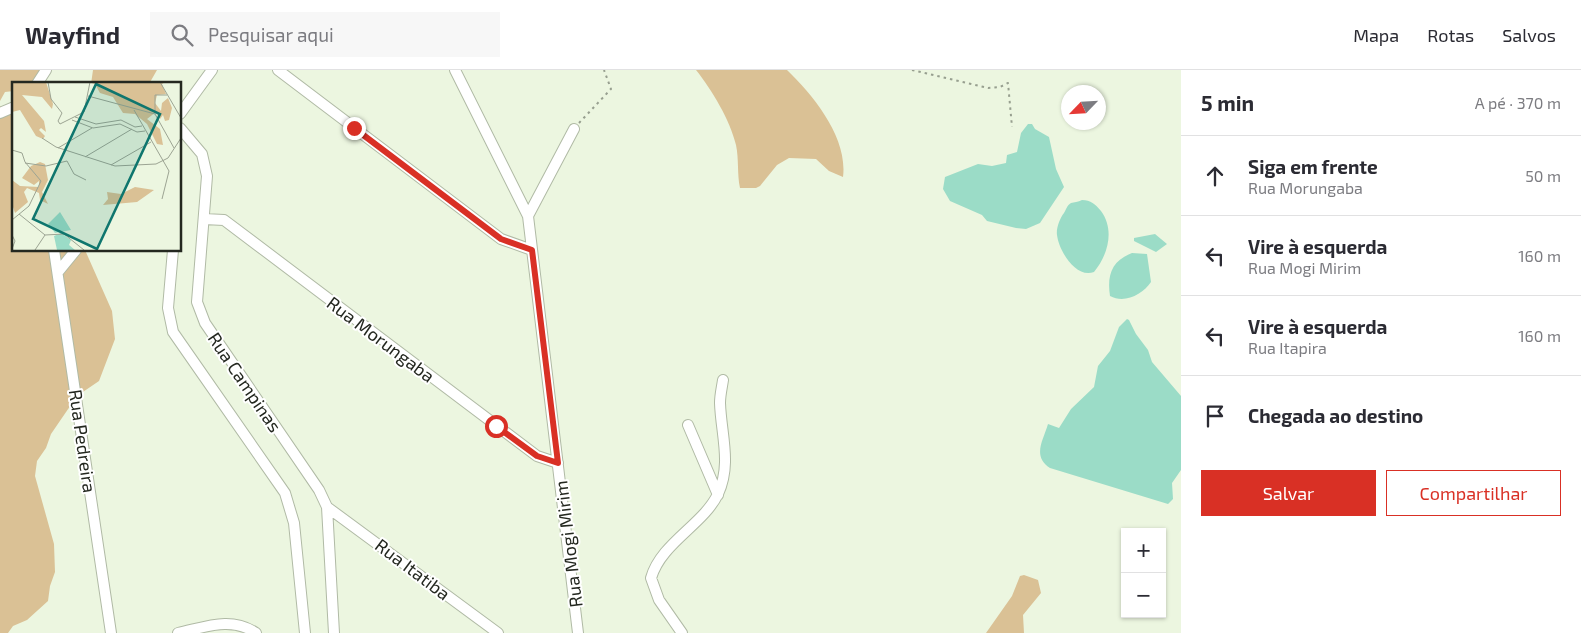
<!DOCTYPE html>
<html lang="pt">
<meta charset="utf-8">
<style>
:root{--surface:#fff;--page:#f7f7f7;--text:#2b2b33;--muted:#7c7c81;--line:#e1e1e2;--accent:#d93025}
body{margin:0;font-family:"Exo 2",sans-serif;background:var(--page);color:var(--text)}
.controls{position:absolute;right:15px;bottom:15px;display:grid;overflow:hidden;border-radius:0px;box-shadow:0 1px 4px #0004}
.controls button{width:45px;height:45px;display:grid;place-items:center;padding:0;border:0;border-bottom:1px solid var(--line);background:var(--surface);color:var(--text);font:25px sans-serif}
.compass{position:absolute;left:1061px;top:15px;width:45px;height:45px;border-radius:50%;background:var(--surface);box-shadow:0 1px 4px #0004;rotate:245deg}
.stop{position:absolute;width:15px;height:15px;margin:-11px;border:4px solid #d93025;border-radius:50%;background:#fff}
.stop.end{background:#d93025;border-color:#fff;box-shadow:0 1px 5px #0008}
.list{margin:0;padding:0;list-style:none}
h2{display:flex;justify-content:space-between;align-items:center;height:65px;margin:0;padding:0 20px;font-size:21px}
h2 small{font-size:16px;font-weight:400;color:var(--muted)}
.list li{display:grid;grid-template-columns:32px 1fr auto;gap:15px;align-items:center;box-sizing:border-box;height:80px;padding:0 20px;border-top:1px solid var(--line)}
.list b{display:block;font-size:19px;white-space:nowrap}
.list p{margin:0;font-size:16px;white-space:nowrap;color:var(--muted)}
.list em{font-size:16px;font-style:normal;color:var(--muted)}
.actions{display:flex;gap:10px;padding:15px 20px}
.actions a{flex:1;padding:11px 0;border:1px solid var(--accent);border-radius:0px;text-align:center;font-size:18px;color:var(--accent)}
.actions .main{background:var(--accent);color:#fff}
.icon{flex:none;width:28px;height:28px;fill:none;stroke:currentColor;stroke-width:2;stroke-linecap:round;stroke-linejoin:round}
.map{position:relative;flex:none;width:1181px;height:563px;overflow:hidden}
header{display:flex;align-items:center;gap:30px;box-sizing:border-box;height:70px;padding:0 25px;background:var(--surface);border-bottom:1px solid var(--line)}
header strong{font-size:24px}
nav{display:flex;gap:28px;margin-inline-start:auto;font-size:18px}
.search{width:350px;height:45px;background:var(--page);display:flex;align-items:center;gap:12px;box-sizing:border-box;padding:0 18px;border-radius:0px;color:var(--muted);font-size:19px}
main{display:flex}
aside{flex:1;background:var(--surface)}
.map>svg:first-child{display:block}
</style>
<header>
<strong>Wayfind</strong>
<div class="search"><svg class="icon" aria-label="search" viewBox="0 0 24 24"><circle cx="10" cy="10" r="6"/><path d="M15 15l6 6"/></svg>Pesquisar aqui</div>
<nav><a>Mapa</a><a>Rotas</a><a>Salvos</a></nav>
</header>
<main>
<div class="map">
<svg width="1181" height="563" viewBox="0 0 1181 563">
<rect width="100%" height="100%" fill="#ecf6e0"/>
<path fill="#dac195" d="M0 0H49L45 14H14V21L5 22 0 31Z
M93 0H157L149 14H91Z
M696 0H787C814 26 848 68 843 107L829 101 816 89 789 88 777 95 760 116 756 118H740C737 104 739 89 736 75 730 50 712 20 696 0Z
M0 36 9 44H14V180H85L112 241 115 269 99 311 77 326 51 364 46 378 37 391 35 406 54 474 55 502 50 516 48 531 27 550 13 556 8 563H0Z
M1024 505 1038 510 1041 523 1023 545 1024 563H986L1012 526 1020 506Z"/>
<path fill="#9bdcc7" d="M1028 54H1032L1035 59 1049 67 1056 99 1064 117 1040 153 1026 159 1016 158 987 151 982 145 950 131 943 119 945 107 978 94 992 96 1006 93 1007 85 1017 82 1021 63Z
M1082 130C1091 130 1095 134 1101 141 1115 160 1108 185 1094 202 1076 209 1059 181 1057 165 1056 158 1060 148 1064 143 1066 140 1067 135 1071 133 1074 132 1078 132 1082 130Z
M1155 164 1167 174 1156 182 1134 171V168Z
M1132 183 1147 184 1151 212C1143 224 1125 234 1110 226 1107 206 1111 191 1132 183Z
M1127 249 1129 250 1136 264 1148 280 1152 292 1181 326V400L1172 413 1173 429 1168 434 1050 398C1032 386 1043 371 1048 354L1059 358 1071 339 1094 317 1098 296 1110 281 1119 257Z"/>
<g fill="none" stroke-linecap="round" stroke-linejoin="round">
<g stroke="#b0baa5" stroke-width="12">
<path id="minor" d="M278 0 501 169 532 180
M455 0 528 146 578 563
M37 14 46 0
M0 43 14 37
M180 44 212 0
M180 58 202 84 207 106 197 232 205 253 319 420 327 437 334 563
M528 146 574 59
M204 149 224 150 537 386 558 393
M54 180 111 563
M173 180 168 238 173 262 285 423 294 453 305 563
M58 202 76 180
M688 355 718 425
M327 437 498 563
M178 563C206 557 231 546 256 563
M682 563 659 530 651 508C661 473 703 455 718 424 732 394 721 364 720 333 720 325 722 317 723 310"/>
</g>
<path stroke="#979f8f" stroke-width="2" stroke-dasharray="2.5 4" stroke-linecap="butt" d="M912 0 988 18 1000 17 1008 13 1012 57
M579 53 611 19 604 0"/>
<use href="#minor" stroke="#fff" stroke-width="10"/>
</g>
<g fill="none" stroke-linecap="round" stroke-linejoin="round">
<path stroke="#d93025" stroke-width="6" d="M354 58 501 169 532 180 558 393 537 386 496 356"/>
</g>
<g text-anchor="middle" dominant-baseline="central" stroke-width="4" stroke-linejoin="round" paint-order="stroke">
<g font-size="18" fill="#242820" stroke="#fff">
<text transform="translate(381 269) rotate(37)">Rua Morungaba</text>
<text transform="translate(245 312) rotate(56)">Rua Campinas</text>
<text transform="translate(83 371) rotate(82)">Rua Pedreira</text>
<text transform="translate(568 474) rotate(-97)">Rua Mogi Mirim</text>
<text transform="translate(413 499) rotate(37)">Rua Itatiba</text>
</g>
</g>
<g transform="translate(12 12)">
<rect width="169" height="169" fill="#ecf6e0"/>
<path d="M0 0H34L41 22 40 27 30 15 10 13 32 39 34 50 29 46 27 48 33 54 31 57 24 54 8 28 0 30ZM76 0H153L150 2 154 12 145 13 143 21 149 29 150 21 156 16 160 26 157 38 153 39 151 33 148 37 144 30 135 37 148 47 151 63 145 62 135 42 123 32 111 31 101 15 88 11 83 2ZM28 80 33 82 36 98 30 110 36 122 28 118 27 111 15 106 12 110 16 120 3 131 0 122V98L8 104 27 105V99L22 103 10 96 19 84ZM123 105 142 108 125 120 91 123 96 117 95 110 109 112Z" fill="#dac195"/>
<path d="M48 130 59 148 43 151 36 142ZM49 151 59 158 57 163 63 168H45L42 154Z" fill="#9bdcc7"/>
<path fill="none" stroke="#9ca493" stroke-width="1" d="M36 0 39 17 50 31 46 39 48 42 72 30 78 0M148 0 169 36M155 13H143V32L162 66M76 14 143 32M122 28 157 89 150 117M63 35 84 42 109 38 123 45 130 44M60 38 81 46 108 42 125 50 133 49M30 56 44 65 103 84 144 82 156 76 169 56M46 66 80 46M0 68 10 71 13 80 29 99 17 124 0 138M73 75 120 47M13 81 34 84 55 79 62 92 74 98M99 83 139 60M7 132 33 153M0 153 3 159 0 167M33 153 52 152 72 168M23 168 33 153"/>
<path fill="#0f766e" fill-opacity="0.15" stroke="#0f766e" stroke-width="2.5" d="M84 2 148 32 85 167 21 137Z"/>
<rect width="169" height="169" fill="none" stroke="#242820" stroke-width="2.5"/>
</g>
</svg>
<div class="controls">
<button>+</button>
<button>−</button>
</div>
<svg class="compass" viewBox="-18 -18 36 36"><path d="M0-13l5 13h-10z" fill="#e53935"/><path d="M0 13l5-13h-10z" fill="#7c7c81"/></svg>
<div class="stop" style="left:496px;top:356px"></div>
<div class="stop end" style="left:354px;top:58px"></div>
</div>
<aside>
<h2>5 min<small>A pé · 370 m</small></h2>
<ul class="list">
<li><svg class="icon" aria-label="ahead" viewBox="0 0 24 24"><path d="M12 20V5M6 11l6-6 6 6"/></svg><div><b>Siga em frente</b><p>Rua Morungaba</p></div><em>50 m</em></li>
<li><svg class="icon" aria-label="left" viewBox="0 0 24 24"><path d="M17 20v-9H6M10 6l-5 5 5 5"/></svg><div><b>Vire à esquerda</b><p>Rua Mogi Mirim</p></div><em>160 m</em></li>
<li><svg class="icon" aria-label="left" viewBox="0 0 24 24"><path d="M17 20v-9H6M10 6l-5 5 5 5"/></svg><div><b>Vire à esquerda</b><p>Rua Itapira</p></div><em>160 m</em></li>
<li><svg class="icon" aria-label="arrive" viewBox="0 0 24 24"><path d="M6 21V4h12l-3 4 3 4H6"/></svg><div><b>Chegada ao destino</b></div></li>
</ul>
<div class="actions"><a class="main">Salvar</a><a>Compartilhar</a></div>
</aside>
</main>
